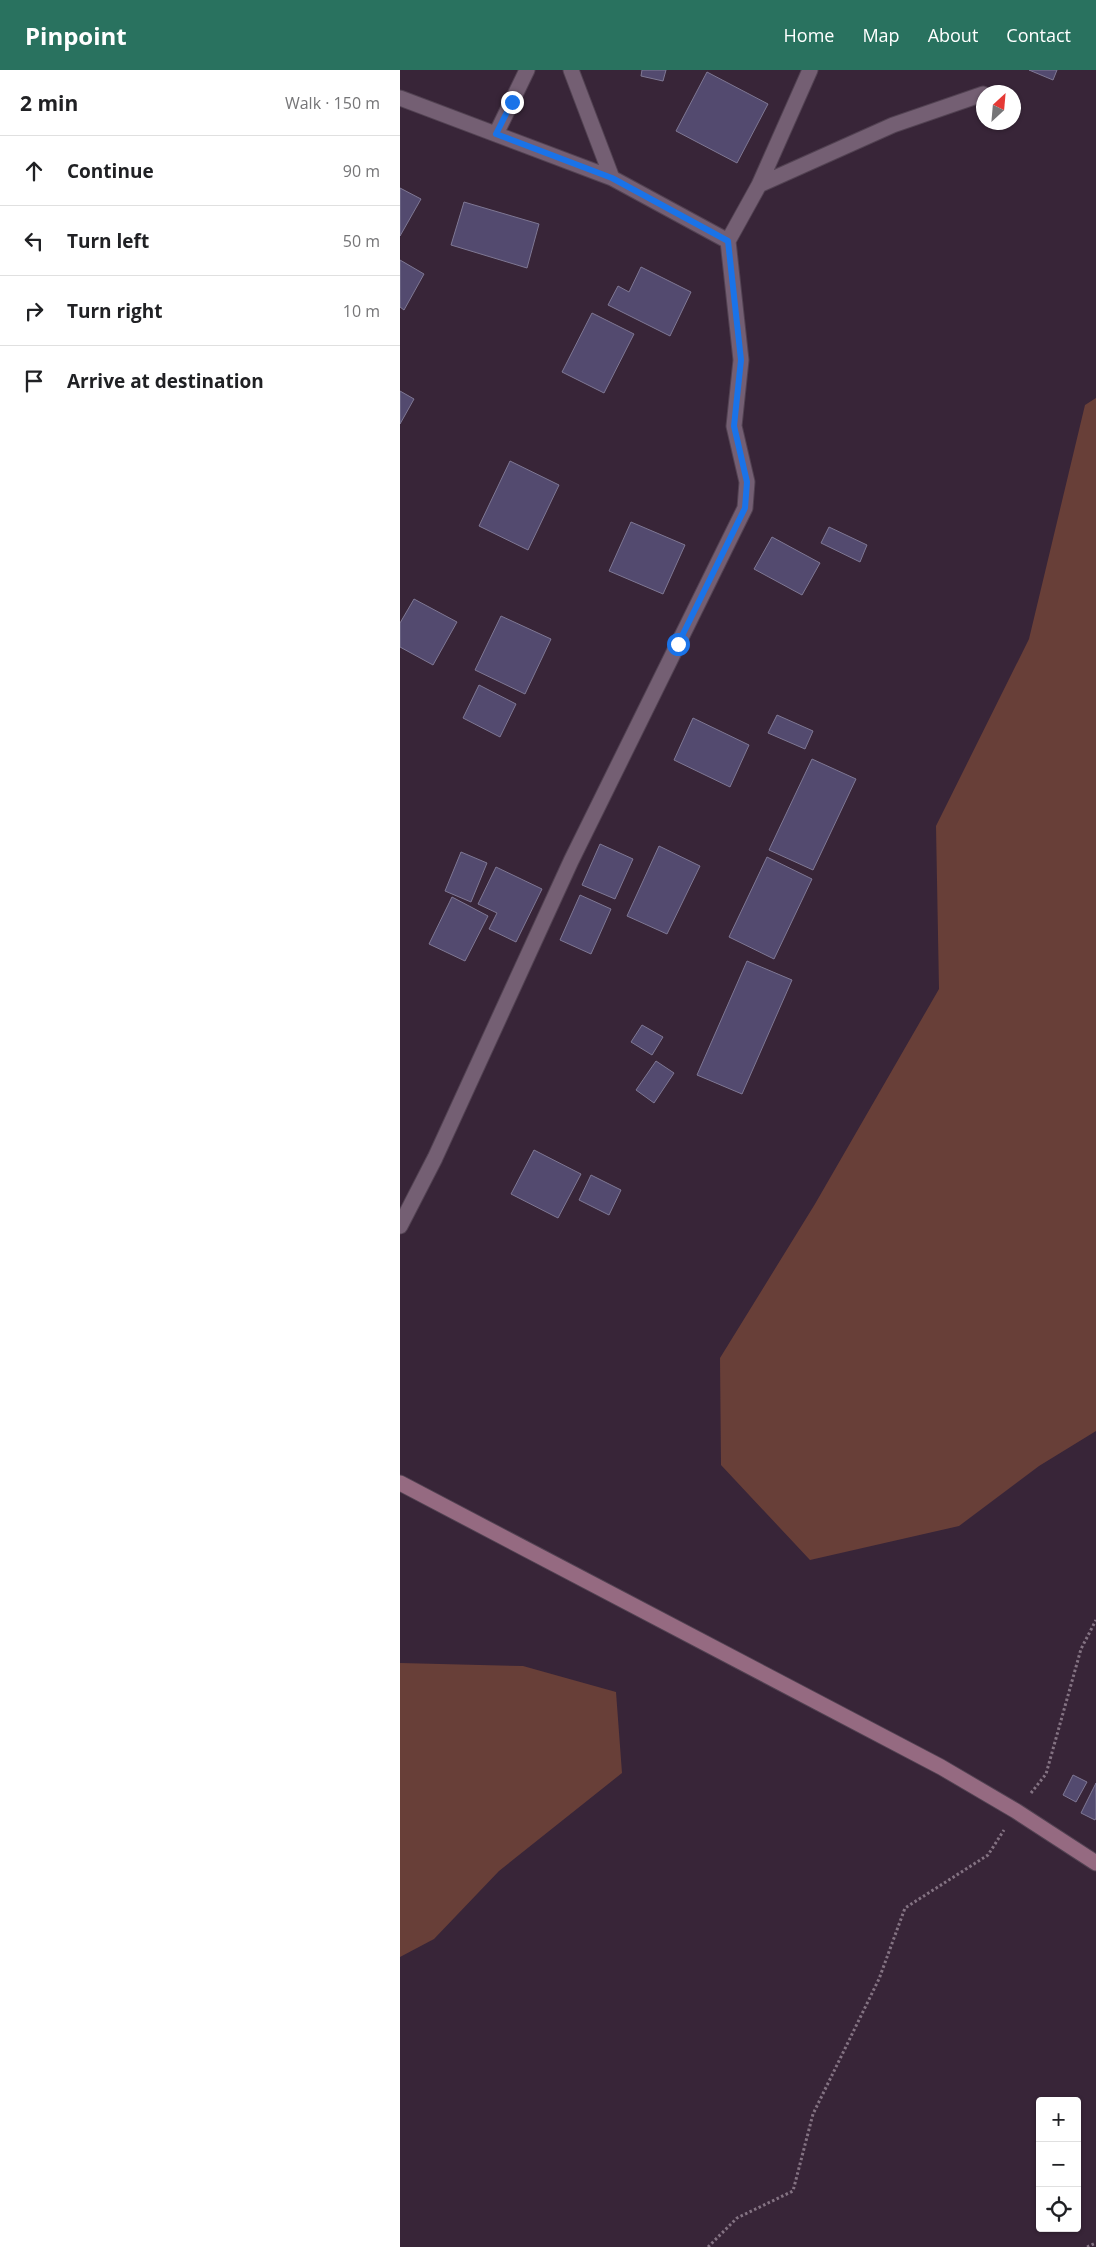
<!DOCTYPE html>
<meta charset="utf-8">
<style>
:root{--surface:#fff;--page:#f2f2f2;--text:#202124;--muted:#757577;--line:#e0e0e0;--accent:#29725f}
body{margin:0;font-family:"Open Sans",sans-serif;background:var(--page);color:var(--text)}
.controls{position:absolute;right:15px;bottom:15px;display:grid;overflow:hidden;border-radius:5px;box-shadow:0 1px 4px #0004}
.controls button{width:45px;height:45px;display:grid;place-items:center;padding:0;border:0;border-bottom:1px solid var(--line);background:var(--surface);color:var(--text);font:25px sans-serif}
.compass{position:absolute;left:576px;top:15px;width:45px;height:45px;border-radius:50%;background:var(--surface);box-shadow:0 1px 4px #0004;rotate:26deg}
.stop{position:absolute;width:15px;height:15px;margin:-11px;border:4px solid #1a73e8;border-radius:50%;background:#fff}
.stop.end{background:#1a73e8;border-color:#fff;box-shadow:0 1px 5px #0008}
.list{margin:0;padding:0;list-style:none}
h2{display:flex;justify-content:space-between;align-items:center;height:65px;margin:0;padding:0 20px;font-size:21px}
h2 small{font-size:16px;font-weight:400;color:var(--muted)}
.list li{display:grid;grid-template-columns:32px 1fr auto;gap:15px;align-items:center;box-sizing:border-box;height:70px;padding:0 20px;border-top:1px solid var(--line)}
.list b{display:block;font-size:19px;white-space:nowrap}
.list em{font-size:16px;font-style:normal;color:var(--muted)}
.icon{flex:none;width:28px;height:28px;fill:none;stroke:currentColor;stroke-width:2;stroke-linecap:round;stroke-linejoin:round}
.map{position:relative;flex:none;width:696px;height:2177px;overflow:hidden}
header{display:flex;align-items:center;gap:30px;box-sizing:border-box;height:70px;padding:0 25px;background:var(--accent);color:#fff}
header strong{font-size:24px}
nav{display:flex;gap:28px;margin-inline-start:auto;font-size:18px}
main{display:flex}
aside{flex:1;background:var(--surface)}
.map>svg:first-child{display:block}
</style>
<header>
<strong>Pinpoint</strong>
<nav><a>Home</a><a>Map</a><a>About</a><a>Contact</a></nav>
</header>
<main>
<aside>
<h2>2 min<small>Walk · 150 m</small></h2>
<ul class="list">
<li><svg class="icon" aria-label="ahead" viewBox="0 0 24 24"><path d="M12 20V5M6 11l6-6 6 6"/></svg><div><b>Continue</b></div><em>90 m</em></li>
<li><svg class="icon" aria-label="left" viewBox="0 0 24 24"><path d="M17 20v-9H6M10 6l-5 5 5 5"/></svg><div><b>Turn left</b></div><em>50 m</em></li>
<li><svg class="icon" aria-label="right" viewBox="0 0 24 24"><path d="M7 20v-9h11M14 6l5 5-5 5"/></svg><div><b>Turn right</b></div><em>10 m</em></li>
<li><svg class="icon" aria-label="arrive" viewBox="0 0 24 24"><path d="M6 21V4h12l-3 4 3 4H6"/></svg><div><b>Arrive at destination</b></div></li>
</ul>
</aside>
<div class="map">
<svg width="696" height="2177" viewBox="0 0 696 2177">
<rect width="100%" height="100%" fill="#382538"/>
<path fill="#683f38" d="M696 328V1361L639 1396 559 1456 410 1490 321 1395 320 1288 415 1134 539 919 536 756 629 569 685 335Z
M0 1593 123 1596 216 1622 222 1703 99 1801 34 1869 0 1887Z"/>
<path fill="#534a6f" stroke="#7f7894" d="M242 0H266L263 11 241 6Z
M629 0H657L653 10Z
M307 2 368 34 337 93 276 61Z
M0 118 21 129 0 166Z
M64 132 139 154 127 198 51 175Z
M0 190 24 204 4 240 0 237Z
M241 197 291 222 270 266 208 235 218 216 229 222Z
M192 243 234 264 204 323 162 302Z
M0 321 14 329 0 354Z
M110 391 159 415 128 480 79 456Z
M231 452 285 475 263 524 209 501Z
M429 457 467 475 460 492 421 473Z
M372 467 420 493 402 525 354 499Z
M14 529 57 552 33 595 0 577V553Z
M101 546 151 569 125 624 75 600Z
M79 615 116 634 100 667 63 648Z
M377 645 413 661 405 679 368 663Z
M293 648 349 675 330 717 274 690Z
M412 689 456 709 413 800 369 780Z
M200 774 233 789 215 829 182 815Z
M259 776 300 796 267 864 227 846Z
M61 782 87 793 71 832 45 821Z
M367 787 412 809 374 889 329 867Z
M96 797 142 819 116 872 89 859 97 843 78 834Z
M180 825 211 839 191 884 160 870Z
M52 827 88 846 65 891 29 874Z
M347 891 392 910 342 1024 297 1005Z
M242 955 263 967 252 985 231 972Z
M256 991 274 1003 254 1033 236 1020Z
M134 1080 181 1104 158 1148 111 1124Z
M191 1105 221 1120 209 1145 179 1130Z
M673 1705 687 1712 676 1732 663 1725Z
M696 1713V1748L695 1750 681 1743Z"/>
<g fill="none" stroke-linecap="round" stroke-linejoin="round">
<g stroke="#524252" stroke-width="17">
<path id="street" d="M171 0 212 108
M0 28 212 108 328 171 359 115 493 55 583 24
M96 64 127 0
M359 115 410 0
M0 1156 35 1088 171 791 345 438 347 412 334 356 341 290 328 171"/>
</g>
<g stroke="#524252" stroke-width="17">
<path id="secondary" d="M0 1413 541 1697 616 1741 696 1793"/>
</g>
<path stroke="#847383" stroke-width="3" stroke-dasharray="2.5 2.5" stroke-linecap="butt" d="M631 1723 646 1704 681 1579 696 1550
M308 2177 337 2148 393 2121 413 2044 479 1909 505 1838 588 1785 604 1760
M687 2177 696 2173"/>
<use href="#street" stroke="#745f73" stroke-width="15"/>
<use href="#secondary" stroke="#956a81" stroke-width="15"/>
</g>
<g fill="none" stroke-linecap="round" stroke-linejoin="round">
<path stroke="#1a73e8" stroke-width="6" d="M112 32 96 64 212 108 328 171 341 290 334 356 347 412 345 438 278 574"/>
</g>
</svg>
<div class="controls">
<button>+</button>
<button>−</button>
<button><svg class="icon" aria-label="locate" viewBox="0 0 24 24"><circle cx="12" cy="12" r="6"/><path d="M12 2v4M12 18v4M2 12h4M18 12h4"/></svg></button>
</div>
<svg class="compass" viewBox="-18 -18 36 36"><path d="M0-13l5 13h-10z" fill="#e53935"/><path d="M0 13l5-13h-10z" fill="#757577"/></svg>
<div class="stop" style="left:278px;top:574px"></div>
<div class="stop end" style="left:112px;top:32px"></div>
</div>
</main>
